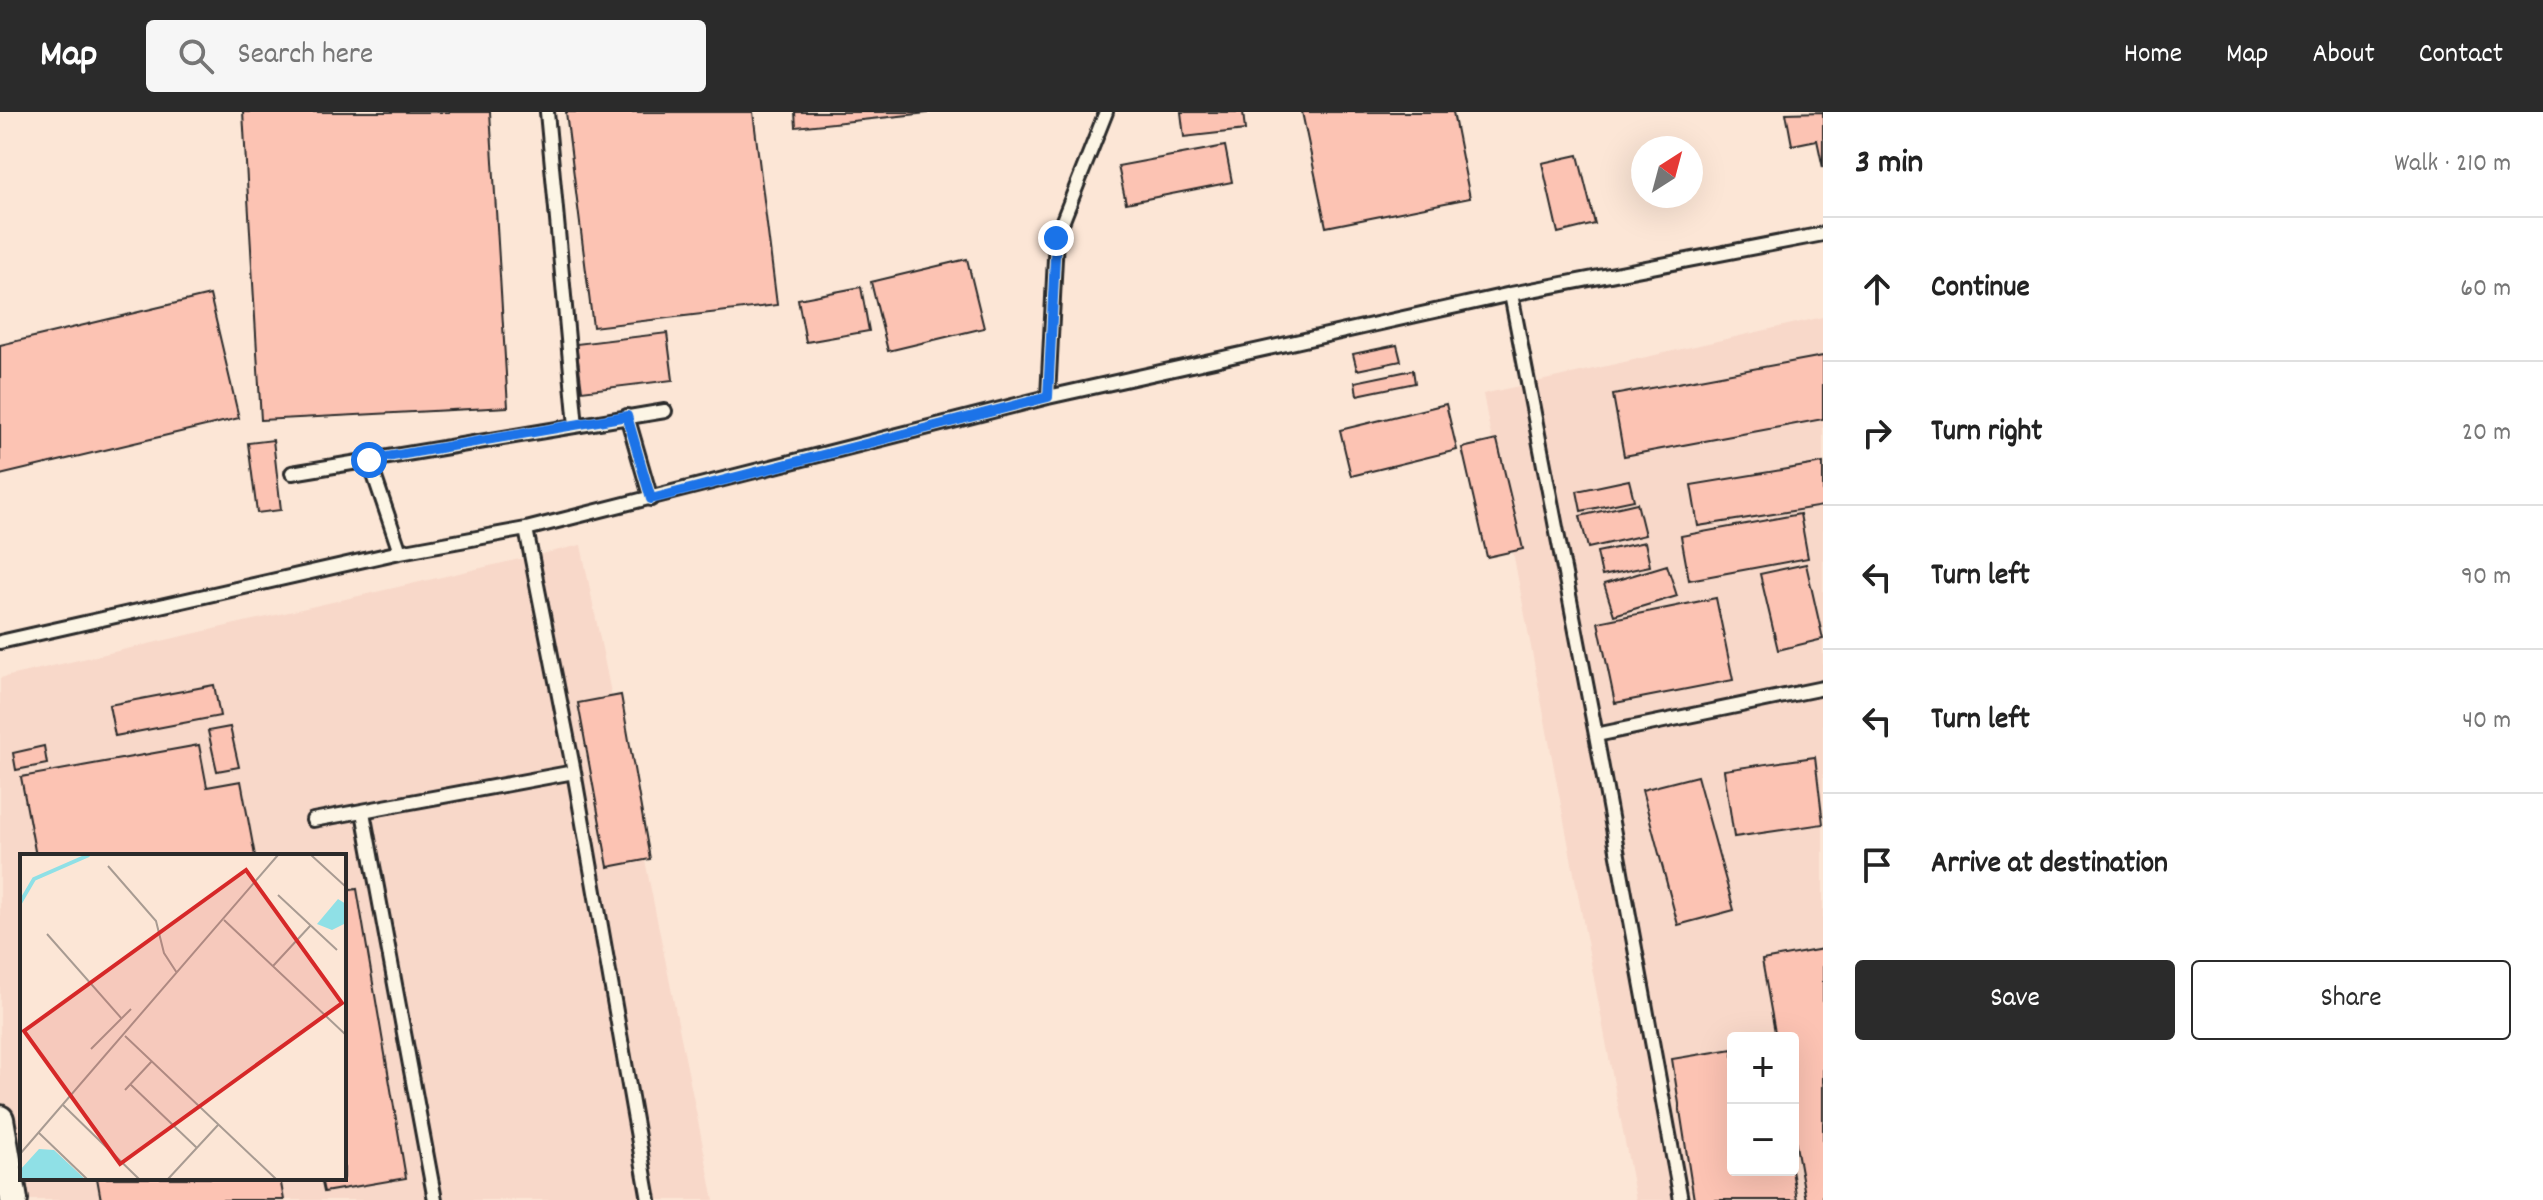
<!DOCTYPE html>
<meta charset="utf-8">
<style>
:root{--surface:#fff;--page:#f6f6f6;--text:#222;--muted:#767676;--line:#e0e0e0;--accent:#2b2b2b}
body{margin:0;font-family:Dekko,sans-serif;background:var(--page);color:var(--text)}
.controls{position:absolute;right:24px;bottom:24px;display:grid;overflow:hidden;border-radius:8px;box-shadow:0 8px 32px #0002}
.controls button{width:72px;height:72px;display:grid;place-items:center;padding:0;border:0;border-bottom:2px solid var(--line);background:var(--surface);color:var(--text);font:40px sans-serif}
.compass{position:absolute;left:1631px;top:24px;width:72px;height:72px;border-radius:50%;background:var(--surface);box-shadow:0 8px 32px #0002;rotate:36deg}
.stop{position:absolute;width:24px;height:24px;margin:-18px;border:6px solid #1a73e8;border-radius:50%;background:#fff}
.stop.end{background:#1a73e8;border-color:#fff;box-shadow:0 2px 8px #0008}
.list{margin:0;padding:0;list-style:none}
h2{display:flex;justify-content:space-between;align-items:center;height:104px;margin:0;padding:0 32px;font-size:34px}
h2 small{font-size:26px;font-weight:400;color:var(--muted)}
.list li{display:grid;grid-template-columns:52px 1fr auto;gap:24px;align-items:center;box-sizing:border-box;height:144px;padding:0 32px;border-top:2px solid var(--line)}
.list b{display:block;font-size:30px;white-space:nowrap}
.list em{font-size:26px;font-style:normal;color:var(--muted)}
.actions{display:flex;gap:16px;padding:24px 32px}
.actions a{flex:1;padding:18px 0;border:2px solid var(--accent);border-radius:8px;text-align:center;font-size:28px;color:var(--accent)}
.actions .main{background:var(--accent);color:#fff}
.icon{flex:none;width:44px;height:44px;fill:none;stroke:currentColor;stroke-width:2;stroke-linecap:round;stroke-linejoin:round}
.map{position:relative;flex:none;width:1823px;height:1088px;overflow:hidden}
header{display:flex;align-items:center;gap:48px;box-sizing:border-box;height:112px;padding:0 40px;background:var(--accent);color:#fff}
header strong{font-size:38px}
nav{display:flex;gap:44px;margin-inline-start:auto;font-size:28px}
.search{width:560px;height:72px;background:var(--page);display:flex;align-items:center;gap:20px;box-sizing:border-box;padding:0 28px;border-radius:8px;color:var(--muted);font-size:30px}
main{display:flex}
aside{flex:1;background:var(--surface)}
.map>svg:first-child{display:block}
</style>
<header>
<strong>Map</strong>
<div class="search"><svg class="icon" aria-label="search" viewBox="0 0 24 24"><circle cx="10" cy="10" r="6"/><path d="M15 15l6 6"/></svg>Search here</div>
<nav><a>Home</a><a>Map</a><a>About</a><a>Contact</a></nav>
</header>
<main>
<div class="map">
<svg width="1823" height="1088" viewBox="0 0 1823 1088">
<rect width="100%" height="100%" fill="#fce6d6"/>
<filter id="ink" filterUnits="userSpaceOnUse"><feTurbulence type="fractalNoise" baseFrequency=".0125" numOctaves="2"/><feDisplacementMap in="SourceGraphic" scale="16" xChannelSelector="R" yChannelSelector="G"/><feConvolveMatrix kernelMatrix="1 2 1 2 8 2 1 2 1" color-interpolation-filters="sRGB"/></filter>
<g filter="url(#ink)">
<path fill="#f8d8c9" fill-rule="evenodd" d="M1823 205V1088H1636L1483 282ZM1733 926H1793V1058H1733Z
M581 433 714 1088H0V566ZM22 744H344V1066H22Z"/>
<path fill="#fcc3b3" stroke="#2b2b2b" stroke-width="2" d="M243 0H490L508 295 261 308Z
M566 0H753L777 193 593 215Z
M795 0H927V1L796 15Z
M1181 0H1243L1245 18 1184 25Z
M1302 0H1453L1470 86 1326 115Z
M1823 0V56L1817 28 1792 33 1786 1Z
M1225 34 1232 70 1126 91 1118 54Z
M1578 43 1595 112 1558 121 1542 51Z
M967 147 984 216 888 239 871 170Z
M861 175 869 219 806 230 798 187Z
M210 183 239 306 0 363V233Z
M667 221 673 268 582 279 576 232Z
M1397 233 1401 249 1357 258 1353 242Z
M1823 244V307L1624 344 1613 283Z
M1413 258 1415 271 1357 283 1355 270Z
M1446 292 1457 338 1351 364 1340 318Z
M273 328 281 398 257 401 248 331Z
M1497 328 1523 437 1487 445 1462 336Z
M1823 351V394L1698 414 1691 373Z
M1629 368 1634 388 1581 399 1577 379Z
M1637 391 1645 423 1588 436 1580 404Z
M1800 402 1808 446 1689 468 1681 424Z
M1645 430 1650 454 1602 464 1597 440Z
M1806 452 1823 527 1778 538 1760 462Z
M1667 453 1677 484 1614 503 1604 472Z
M1716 486 1733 568 1615 591 1598 510Z
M214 573 220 604 115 624 109 593Z
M621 583 650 747 608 755 578 591Z
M230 615 239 655 217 659 208 619Z
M199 633 207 675 241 669 255 744H36L21 665Z
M44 634 47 652 16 658 13 641Z
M1815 645 1823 712 1734 725 1724 658Z
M1697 664 1734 798 1678 813 1642 678Z
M357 777 406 1066 324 1080 321 1066H344V779Z
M1823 837V1088H1806L1793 1017V926H1776L1762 848Z
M1733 937V1058H1792L1797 1088H1694L1672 947Z
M97 1066H280L284 1088H101Z"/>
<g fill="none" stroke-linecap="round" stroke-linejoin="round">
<g stroke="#2b2b2b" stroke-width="18">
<path id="service" d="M547 0 576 314
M1511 182 1596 623 1681 1088
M1048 285 1056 126 1106 0
M627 304 651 387
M369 348 400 440
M292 361 665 299
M526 417 574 660 649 1088
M0 530 400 440 526 417 1048 285 1511 182 1823 122
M1596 623 1823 576
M363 700 435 1088
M313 708 574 660"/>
</g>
<g stroke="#2b2b2b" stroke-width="32">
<path id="minor" d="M0 1007 14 1088"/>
</g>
<use href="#service" stroke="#fcf5e5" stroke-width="12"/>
<use href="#minor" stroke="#fcf5e5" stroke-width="26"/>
</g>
</g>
<g fill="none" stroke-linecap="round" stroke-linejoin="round" filter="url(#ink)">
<path stroke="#1a73e8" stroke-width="10" d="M369 348 627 304 651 387 1048 285 1056 126"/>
</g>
<g transform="translate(20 742)">
<rect width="326" height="326" fill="#fce6d6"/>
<path d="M318 45 326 50V69L312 76 297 70ZM19 295 34 296 65 325H0V316Z" fill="#8fe0e6"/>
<path fill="none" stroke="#8fe0e6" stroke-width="4" d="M0 49 14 25 69 1"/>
<path fill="none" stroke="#a89b92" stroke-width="2" d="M291 1 326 33M88 12 136 67 144 99 157 119M258 41 317 96M204 66 326 181M27 80 102 165M253 112 290 72M105 182 256 325M71 195 111 155M110 230 177 294M105 236 132 207M43 251 119 325M19 279 67 325M0 300 258 1M148 325 198 271"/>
<path fill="#d62828" fill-opacity="0.15" stroke="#d62828" stroke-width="4" d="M226 16 322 149 100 310 4 177Z"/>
<rect width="326" height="326" fill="none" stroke="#2b2b2b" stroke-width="4"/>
</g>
</svg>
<div class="controls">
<button>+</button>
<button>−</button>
</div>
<svg class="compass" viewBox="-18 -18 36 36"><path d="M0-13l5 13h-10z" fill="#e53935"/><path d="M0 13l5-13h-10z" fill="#767676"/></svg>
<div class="stop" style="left:369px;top:348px"></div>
<div class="stop end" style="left:1056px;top:126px"></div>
</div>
<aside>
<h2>3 min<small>Walk · 210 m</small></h2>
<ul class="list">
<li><svg class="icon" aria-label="ahead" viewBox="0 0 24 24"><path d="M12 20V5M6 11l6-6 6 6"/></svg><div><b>Continue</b></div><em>60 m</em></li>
<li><svg class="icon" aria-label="right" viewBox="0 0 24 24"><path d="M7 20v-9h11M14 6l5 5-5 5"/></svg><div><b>Turn right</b></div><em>20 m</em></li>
<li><svg class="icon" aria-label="left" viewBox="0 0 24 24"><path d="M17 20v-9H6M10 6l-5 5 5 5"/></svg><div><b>Turn left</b></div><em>90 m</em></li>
<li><svg class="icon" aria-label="left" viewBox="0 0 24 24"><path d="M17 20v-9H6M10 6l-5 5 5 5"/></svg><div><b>Turn left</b></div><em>40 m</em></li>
<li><svg class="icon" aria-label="arrive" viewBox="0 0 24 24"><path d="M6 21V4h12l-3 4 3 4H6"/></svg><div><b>Arrive at destination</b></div></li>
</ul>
<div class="actions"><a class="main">Save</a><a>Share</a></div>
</aside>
</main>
